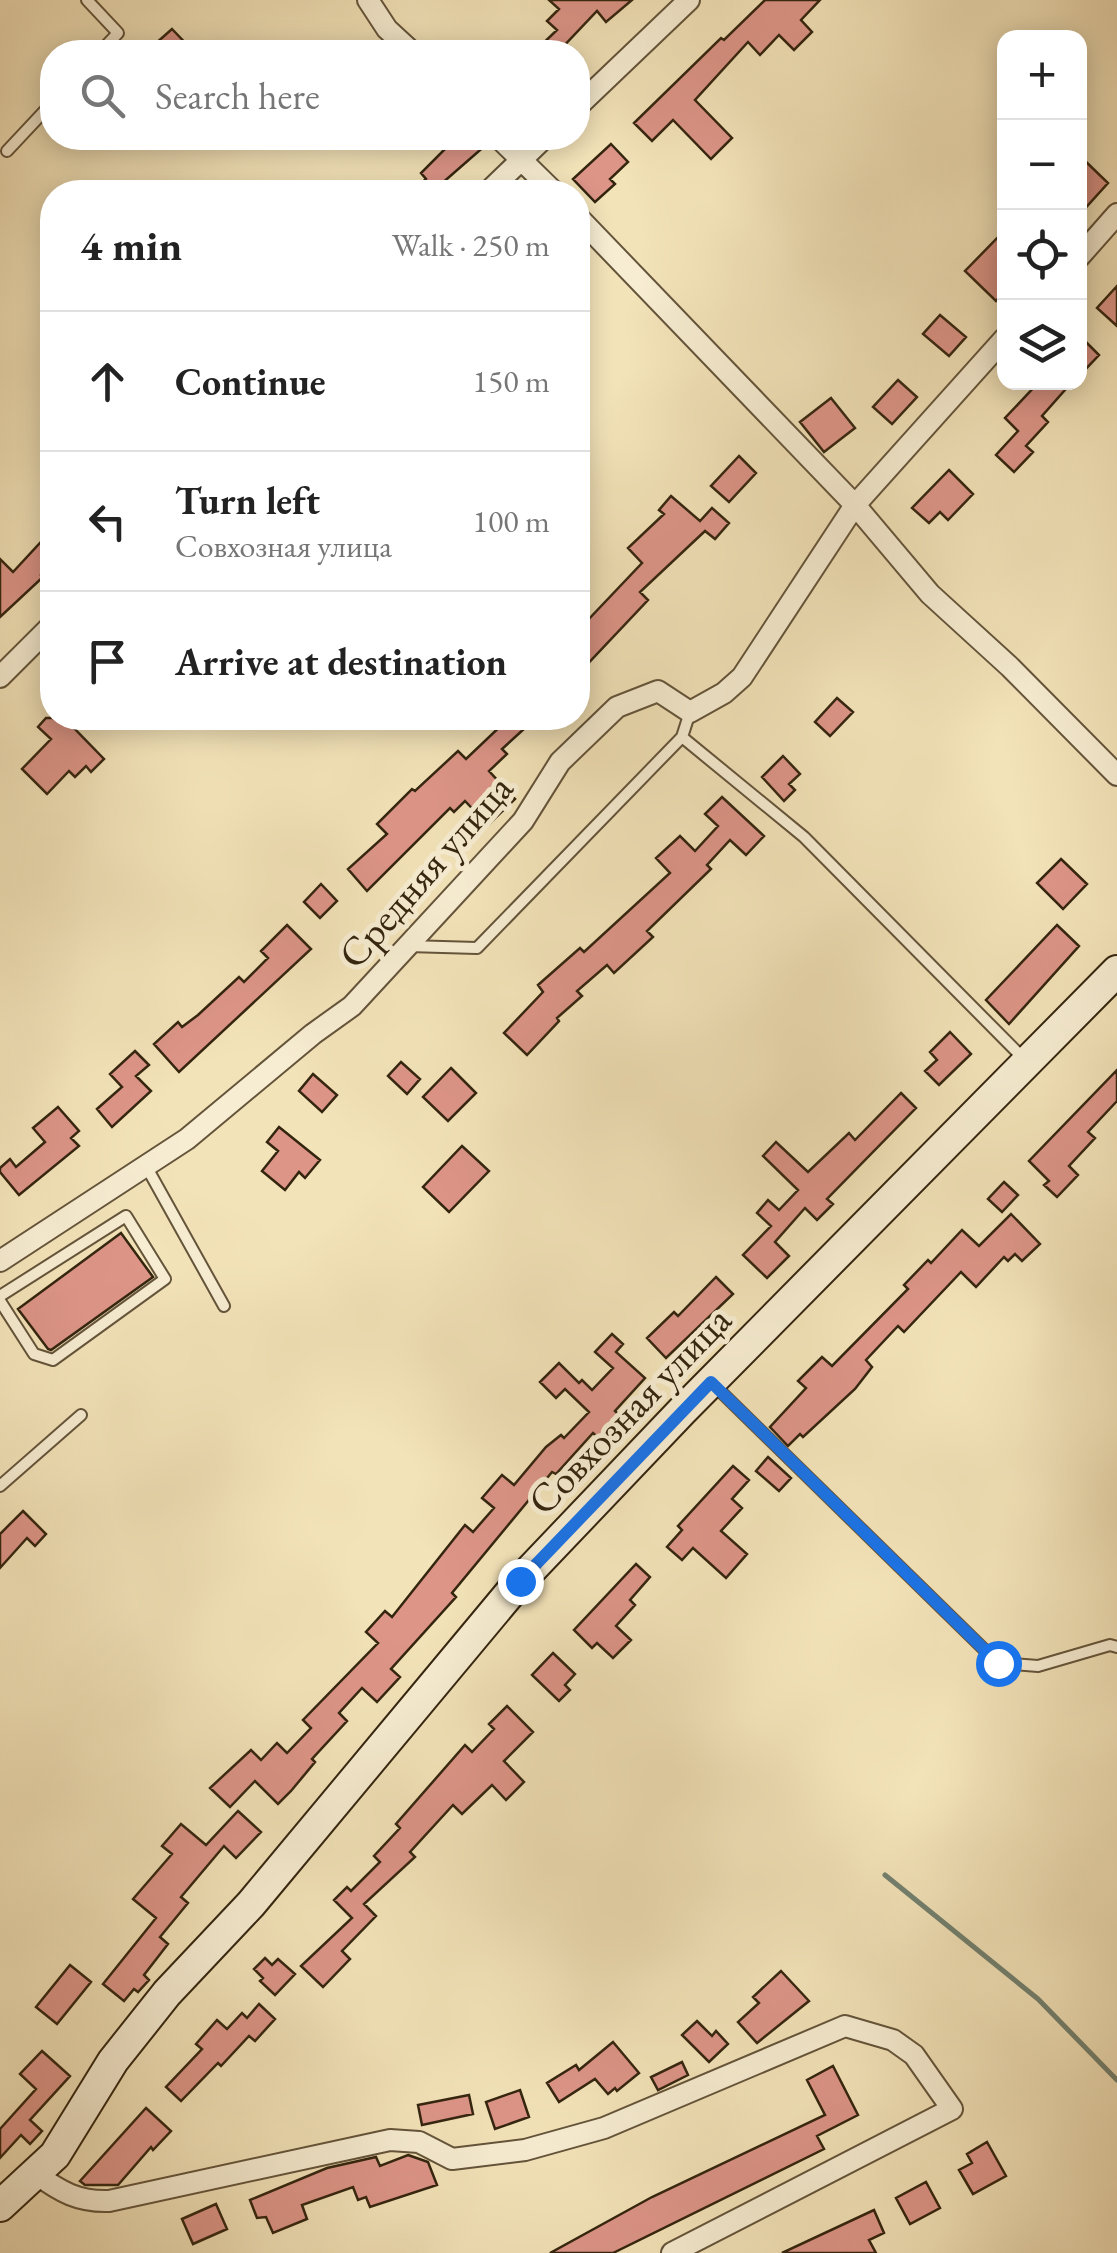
<!DOCTYPE html>
<meta charset="utf-8">
<style>
:root{--surface:#fff;--page:#f2f2f2;--text:#222;--muted:#767676;--line:#e0e0e0}
body{margin:0;font-family:"EB Garamond",serif;background:var(--page);color:var(--text)}
.controls{position:absolute;right:30px;top:30px;display:grid;overflow:hidden;border-radius:20px;box-shadow:0 5px 25px #0003}
.controls button{width:90px;height:90px;display:grid;place-items:center;padding:0;border:0;border-bottom:2px solid var(--line);background:var(--surface);color:var(--text);font:50px sans-serif}
.stop{position:absolute;width:30px;height:30px;margin:-22px;border:8px solid #1a73e8;border-radius:50%;background:#fff}
.stop.end{background:#1a73e8;border-color:#fff;box-shadow:0 2px 10px #0008}
.list{margin:0;padding:0;list-style:none}
h2{display:flex;justify-content:space-between;align-items:center;height:130px;margin:0;padding:0 40px;font-size:42px}
h2 small{font-size:32px;font-weight:400;color:var(--muted)}
.list li{display:grid;grid-template-columns:65px 1fr auto;gap:30px;align-items:center;box-sizing:border-box;height:140px;padding:0 40px;border-top:2px solid var(--line)}
.list b{display:block;font-size:38px;white-space:nowrap}
.list p{margin:0;font-size:32px;white-space:nowrap;color:var(--muted)}
.list em{font-size:32px;font-style:normal;color:var(--muted)}
.icon{flex:none;width:55px;height:55px;fill:none;stroke:currentColor;stroke-width:2;stroke-linecap:round;stroke-linejoin:round}
.map{position:relative;flex:none;width:1117px;height:2253px;overflow:hidden}
.search{position:absolute;background:var(--surface);box-shadow:0 5px 25px #0003;left:40px;top:40px;width:550px;height:110px;display:flex;align-items:center;gap:25px;box-sizing:border-box;padding:0 35px;border-radius:40px;color:var(--muted);font-size:38px}
.panel{position:absolute;background:var(--surface);box-shadow:0 5px 25px #0003;left:40px;top:180px;width:550px;height:550px;border-radius:40px}
.map>svg:first-child{display:block}
</style>
<div class="map">
<svg width="1117" height="2253" viewBox="0 0 1117 2253">
<rect width="100%" height="100%" fill="#f3e3b9"/>
<filter id="stains"><feTurbulence type="fractalNoise" baseFrequency=".002" numOctaves="4"/><feColorMatrix values="0 0 0 0 .2 0 0 0 0 .09 0 0 0 0 .02 0 0 0 .5 -.17"/></filter>
<radialGradient id="worn" r=".72"><stop offset=".6" stop-color="#630" stop-opacity="0"/><stop offset="1" stop-color="#630" stop-opacity=".3"/></radialGradient>
<g fill="none" stroke-linecap="round" stroke-linejoin="round">
<path stroke="#728170" stroke-width="5" d="M885 1875 1038 1999 1117 2080"/>
</g>
<path fill="#dd9588" stroke="#34250f" stroke-width="2.5" d="M549 0H632L606 22 597 11 558 52H534L557 30 547 21 559 9Z
M765 0H820L801 20 812 32 794 50 779 35 760 55 748 42 695 100 732 138 711 159 673 120 652 141 634 123 721 38 724 40Z
M172 29 194 52H146Z
M439 138H486L487 144 432 192H412L426 179 421 173 448 146Z
M611 144 628 162 610 179 615 184 595 202 573 179Z
M1080 156 1108 183 1080 214Z
M1004 231V293L996 301 965 271Z
M1117 286V326L1097 308Z
M940 315 966 337 949 356 923 334Z
M1080 336 1099 355 1080 375Z
M898 380 917 397 892 424 873 407Z
M1039 382H1072L1042 416 1048 422 1026 446 1033 452 1014 472 996 455 1018 431 1005 418Z
M831 398 855 428 824 452 800 422Z
M739 456 756 473 729 502 711 486Z
M949 470 973 494 948 520 940 512 929 523 912 508Z
M671 496 700 521 712 508 729 523 715 539 705 531 640 592 648 600 578 674V613L586 622 642 563 628 548 664 514 659 510Z
M52 530V562L41 575 43 577 0 617V559L13 572Z
M837 698 853 712 830 736 815 722Z
M46 718H81L72 726 104 759 91 772 86 766 75 777 69 771 47 794 22 769 51 739 38 727Z
M509 718H536L502 749 507 754 489 771 515 799 488 825 465 801 454 812 450 808 367 891 348 869 387 834 377 824 412 789 415 791 458 751 466 759Z
M783 756 800 774 789 784 795 790 784 801 762 777Z
M722 797 764 836 746 855 730 840 707 865 711 869 647 931 653 937 614 973 607 965 577 991 582 996 557 1018 559 1021 527 1055 504 1033 543 992 538 985 580 948 584 952 670 873 656 858 680 836 695 851 718 826 705 814Z
M1061 859 1087 884 1063 909 1037 883Z
M321 884 337 901 320 918 304 902Z
M287 925 311 949 179 1072 154 1044 178 1022 182 1027 198 1015 239 977 244 982 268 958 261 951Z
M1057 925 1079 946 1009 1024 986 1000Z
M950 1032 971 1054 939 1085 925 1071 937 1060 930 1052Z
M135 1051 149 1065 136 1076 151 1091 112 1127 97 1109 122 1087 110 1074Z
M401 1062 420 1079 407 1094 388 1076Z
M451 1068 476 1093 448 1121 423 1097Z
M1117 1070V1101L1088 1132 1095 1138 1069 1166 1078 1175 1057 1197 1044 1185 1049 1181 1029 1161Z
M313 1074 337 1095 322 1112 299 1091Z
M901 1093 916 1108 827 1199 833 1204 817 1220 805 1208 775 1242 789 1256 767 1278 743 1255 771 1226 757 1213 768 1200 779 1210 798 1190 763 1156 776 1142 808 1172 849 1133 855 1140Z
M58 1107 79 1131 71 1138 79 1146 19 1195 0 1172V1168L10 1159 16 1167 45 1142 33 1128Z
M279 1127 320 1160 305 1178 299 1172 285 1190 262 1171 278 1151 267 1142Z
M462 1146 489 1171 449 1212 423 1187Z
M1004 1182 1018 1195 1002 1212 988 1199Z
M1011 1214 1040 1244 1022 1261 1015 1254 1008 1261 1004 1257 976 1287 961 1272 904 1332 898 1326 866 1360 872 1367 855 1389 803 1437 800 1434 788 1446 770 1427 806 1388 798 1381 822 1357 832 1366 908 1289 904 1285 928 1260 931 1263 962 1230 979 1246Z
M121 1233 153 1277 51 1350 48 1349 18 1309Z
M716 1277 733 1294 666 1358 647 1338 674 1312 678 1316Z
M612 1334 623 1344 616 1352 645 1378 615 1411 622 1418 601 1440 593 1433 556 1474 552 1472 452 1593 456 1597 391 1669 400 1677 377 1702 362 1688 339 1713 347 1721 312 1759 315 1762 291 1791 278 1804 255 1781 230 1807 210 1788 251 1750 261 1760 277 1743 287 1753 311 1728 303 1720 378 1643 366 1632 385 1611 392 1617 465 1525 473 1532 494 1508 482 1498 502 1475 514 1485 546 1447 561 1435 564 1438 589 1412 565 1389 556 1398 540 1382 559 1363 579 1383 582 1380 592 1390 613 1368 595 1352Z
M768 1457 791 1478 779 1491 756 1471Z
M733 1466 749 1480 732 1499 742 1508 721 1531 747 1554 726 1578 693 1548 682 1560 667 1547 682 1530 678 1526Z
M23 1511 46 1534 35 1546 27 1538 0 1568V1534Z
M636 1564 650 1577 630 1600 635 1605 616 1626 631 1640 613 1658 597 1643 592 1648 574 1630Z
M553 1653 575 1674 565 1685 570 1690 559 1701 532 1675Z
M507 1706 533 1732 504 1761 524 1782 506 1800 492 1785 462 1814 453 1805 410 1852 415 1857 364 1904 376 1916 342 1951 350 1959 323 1987 301 1966 352 1918 334 1900 347 1887 351 1891 380 1862 374 1856 400 1828 396 1824 465 1745 472 1752 494 1729 489 1724Z
M238 1811 261 1832 236 1858 224 1846 181 1897 188 1903 160 1937 168 1944 144 1975 149 1980 138 1992 134 1989 124 2001 103 1984 156 1918 133 1899 172 1854 162 1846 181 1824 206 1845Z
M265 1958 272 1965 278 1959 295 1974 275 1995 260 1981 263 1978 254 1969Z
M70 1965 91 1982 57 2024 36 2007Z
M781 1971 809 2001 757 2043 738 2022 759 2003 753 1997Z
M259 2004 275 2019 255 2041 249 2036 221 2066 218 2063 181 2101 166 2087 202 2049 196 2044 217 2020 227 2029 242 2013 247 2018Z
M697 2021 712 2036 716 2031 728 2044 709 2062 682 2035Z
M613 2042 639 2073 617 2091 615 2088 608 2094 595 2079 559 2102 547 2083 576 2065 579 2070Z
M42 2051 70 2076 30 2120 42 2131 30 2144 21 2135 0 2158V2129L36 2089 20 2074Z
M682 2062 688 2075 658 2090 651 2077Z
M833 2066 858 2115 817 2136 824 2149 613 2253H550L652 2197 825 2115 807 2080Z
M520 2090 529 2117 495 2129 486 2102Z
M469 2095 473 2114 422 2125 418 2105Z
M146 2108 171 2131 153 2150 151 2147 118 2185H85L80 2181Z
M987 2142 1006 2176 973 2194 959 2170 972 2163 967 2154Z
M408 2155 428 2162 437 2185 370 2207 366 2197 358 2200 353 2187 302 2205 307 2219 273 2233 266 2217 257 2218 250 2200 327 2168 376 2157 380 2166Z
M926 2182 940 2208 910 2224 896 2198Z
M216 2204 227 2229 193 2244 182 2219Z
M874 2210 884 2233 869 2240 876 2253H782Z"/>
<g fill="none" stroke-linecap="round" stroke-linejoin="round">
<g stroke="#64543a" stroke-width="14">
<path id="lane" d="M87 0 118 33 100 52
M7 151 52 103
M690 712 682 737 804 837 1023 1058
M408 946 477 948 682 737
M146 1166 224 1306
M0 1296 126 1216 165 1279 53 1360 34 1354 0 1301
M715 1386 998 1663 1038 1666 1110 1645 1117 1647
M0 1486 81 1415"/>
</g>
<g stroke="#64543a" stroke-width="24">
<path id="street" d="M368 0 387 29 412 52
M578 106 689 0
M499 138 554 192
M488 192 544 138
M578 217 855 505 930 594 1010 667 1117 775
M1080 256 1117 214
M0 677 52 625
M0 1261 187 1139 313 1034 352 1006 523 821 560 762 617 707 658 691 690 712 724 693 742 677 855 505 1004 339
M36 2174C61 2192 78 2202 109 2201L390 2140 419 2142 452 2159 525 2150 604 2128 845 2026 893 2040 914 2055 952 2109 672 2253"/>
</g>
<g stroke="#34250f" stroke-width="34">
<path id="secondary" d="M0 2206 55 2155 113 2061 167 1993 251 1904 520 1581 682 1411 1117 971"/>
</g>
<use href="#lane" stroke="#f7edd2" stroke-width="10"/>
<use href="#street" stroke="#f7edd2" stroke-width="20"/>
<use href="#secondary" stroke="#f7edd2" stroke-width="30"/>
</g>
<g fill="none" stroke-linecap="round" stroke-linejoin="round">
<path stroke="#1a73e8" stroke-width="12" d="M520 1581 711 1382 998 1663"/>
</g>
<g text-anchor="middle" dominant-baseline="central" stroke-width="10" stroke-linejoin="round" paint-order="stroke">
<g font-size="40" fill="#34250f" stroke="#f7edd2">
<text transform="translate(425 871) rotate(-49)">Средняя улица</text>
<text transform="translate(629 1410) rotate(-46)">Совхозная улица</text>
</g>
</g>
<rect width="100%" height="100%" filter="url(#stains)"/>
<rect width="100%" height="100%" fill="url(#worn)"/>
</svg>
<div class="controls">
<button>+</button>
<button>−</button>
<button><svg class="icon" aria-label="locate" viewBox="0 0 24 24"><circle cx="12" cy="12" r="6"/><path d="M12 2v4M12 18v4M2 12h4M18 12h4"/></svg></button>
<button><svg class="icon" aria-label="layers" viewBox="0 0 24 24"><path d="M12 4l9 5-9 5-9-5zM3 14l9 5 9-5"/></svg></button>
</div>
<div class="stop" style="left:998px;top:1663px"></div>
<div class="stop end" style="left:520px;top:1581px"></div>
<div class="search"><svg class="icon" aria-label="search" viewBox="0 0 24 24"><circle cx="10" cy="10" r="6"/><path d="M15 15l6 6"/></svg>Search here</div>
<section class="panel">
<h2>4 min<small>Walk · 250 m</small></h2>
<ul class="list">
<li><svg class="icon" aria-label="ahead" viewBox="0 0 24 24"><path d="M12 20V5M6 11l6-6 6 6"/></svg><div><b>Continue</b></div><em>150 m</em></li>
<li><svg class="icon" aria-label="left" viewBox="0 0 24 24"><path d="M17 20v-9H6M10 6l-5 5 5 5"/></svg><div><b>Turn left</b><p>Совхозная улица</p></div><em>100 m</em></li>
<li><svg class="icon" aria-label="arrive" viewBox="0 0 24 24"><path d="M6 21V4h12l-3 4 3 4H6"/></svg><div><b>Arrive at destination</b></div></li>
</ul>
</section>
</div>
